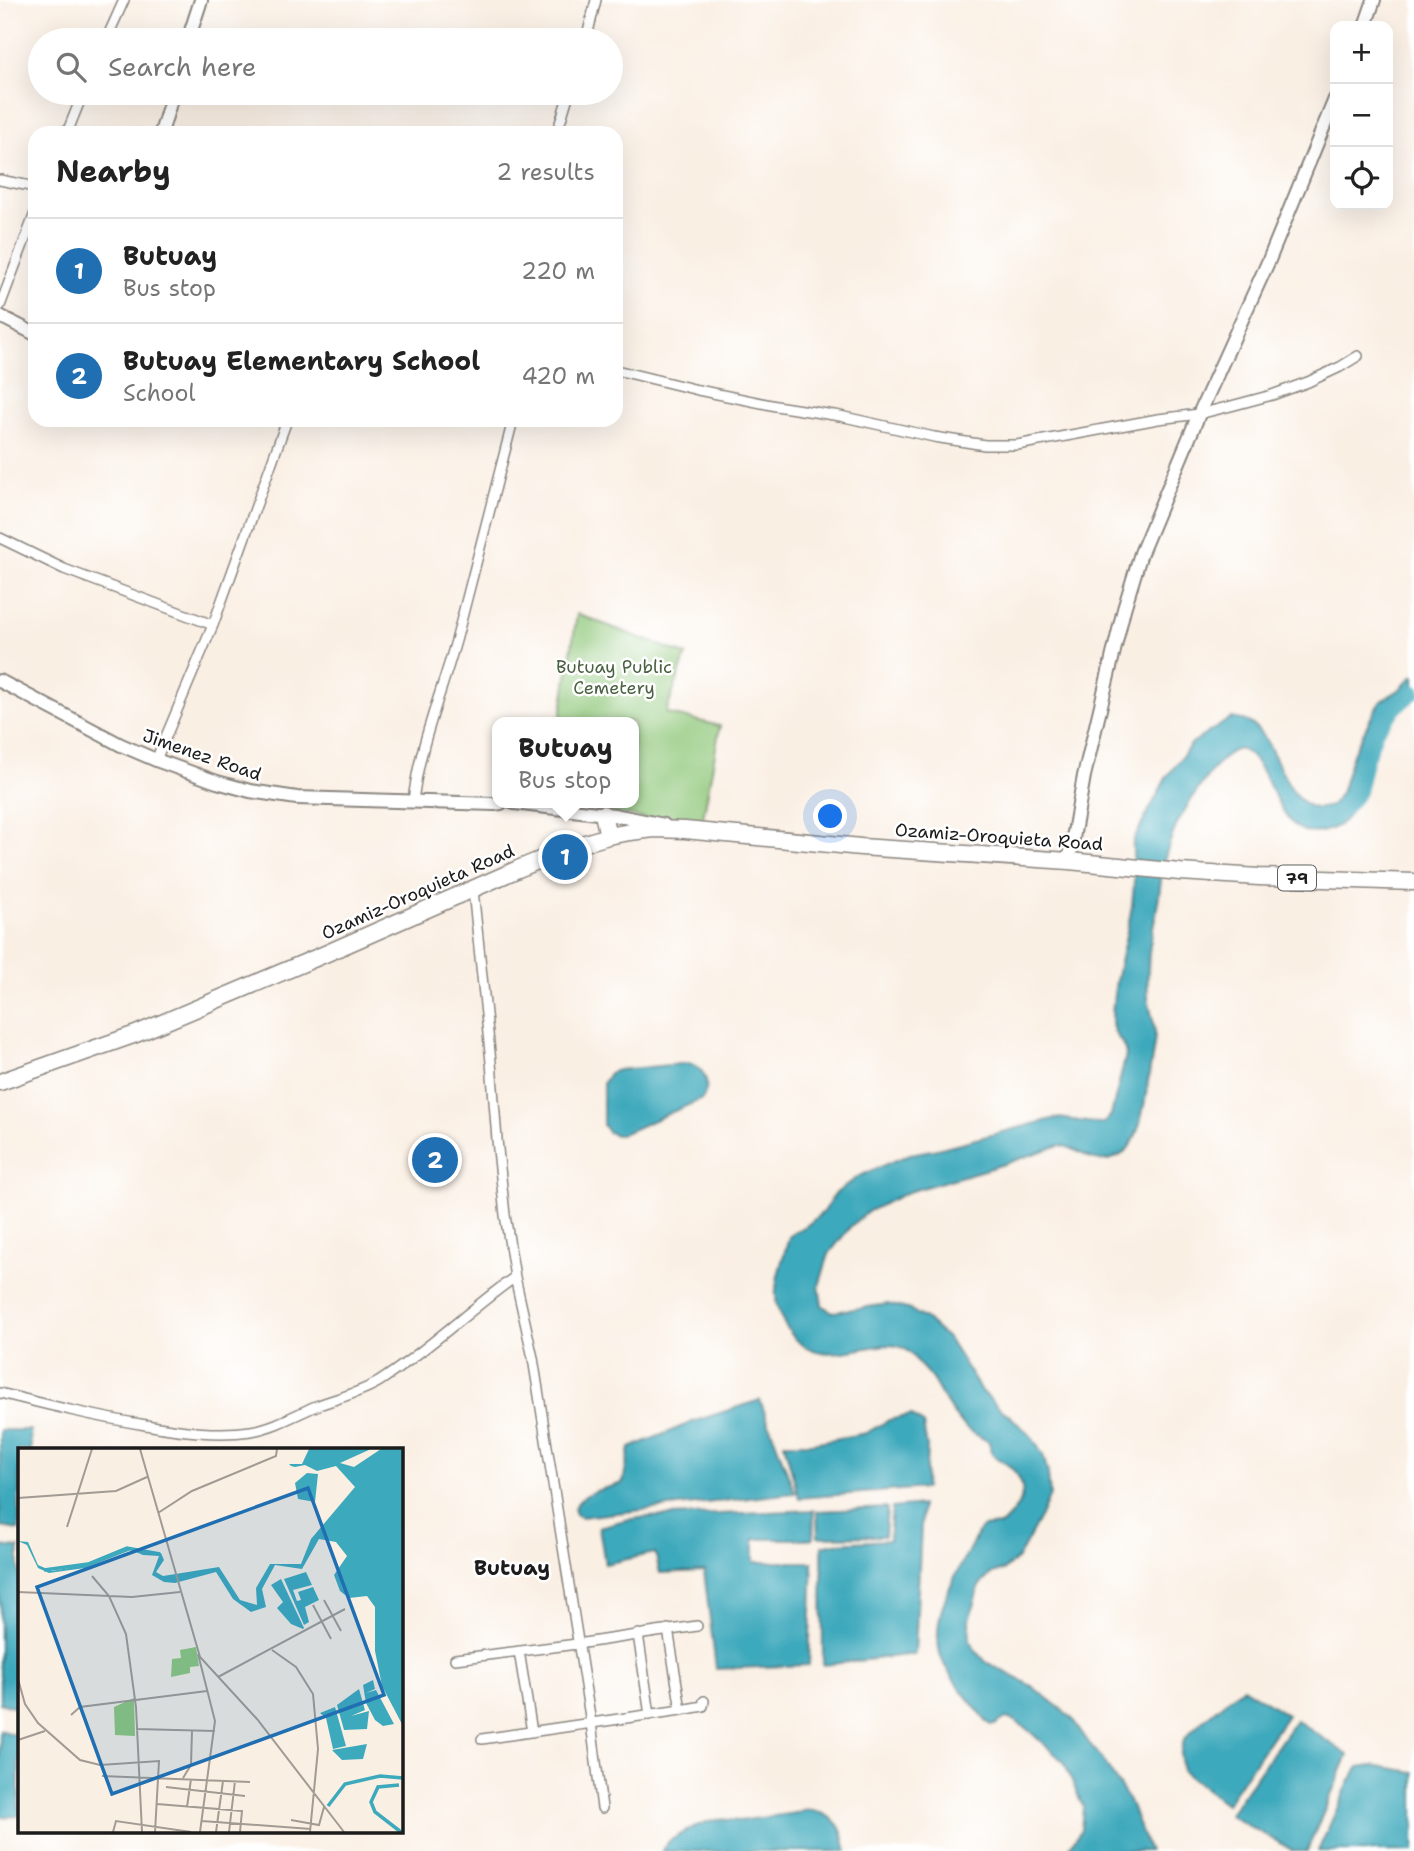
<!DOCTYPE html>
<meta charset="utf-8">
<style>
:root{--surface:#fff;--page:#f6f6f6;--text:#222;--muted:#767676;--line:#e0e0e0;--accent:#1f6fb2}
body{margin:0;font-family:"Shantell Sans",sans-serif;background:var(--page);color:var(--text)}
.controls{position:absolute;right:21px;top:21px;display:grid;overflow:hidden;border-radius:14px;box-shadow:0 7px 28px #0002}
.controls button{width:63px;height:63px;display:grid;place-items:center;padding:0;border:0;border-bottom:2px solid var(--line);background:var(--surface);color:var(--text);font:35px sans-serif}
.you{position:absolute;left:831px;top:817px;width:24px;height:24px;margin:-18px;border:5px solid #fff;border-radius:50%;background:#1a73e8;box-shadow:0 0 0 10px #1a73e833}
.badge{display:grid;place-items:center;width:46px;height:46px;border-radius:50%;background:var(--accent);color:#fff;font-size:23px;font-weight:700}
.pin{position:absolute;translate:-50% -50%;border:4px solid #fff;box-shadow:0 2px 7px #0006}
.popup{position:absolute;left:492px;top:717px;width:147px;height:91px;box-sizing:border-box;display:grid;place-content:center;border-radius:14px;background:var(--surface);filter:drop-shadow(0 2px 5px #0005);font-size:23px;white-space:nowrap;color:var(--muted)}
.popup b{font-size:26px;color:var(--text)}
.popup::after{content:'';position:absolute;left:50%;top:100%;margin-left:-14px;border:14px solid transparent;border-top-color:var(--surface)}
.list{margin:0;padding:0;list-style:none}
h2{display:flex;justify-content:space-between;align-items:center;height:91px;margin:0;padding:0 28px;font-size:30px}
h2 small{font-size:23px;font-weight:400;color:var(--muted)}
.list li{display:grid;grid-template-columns:46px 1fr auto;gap:21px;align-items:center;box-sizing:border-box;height:105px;padding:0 28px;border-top:2px solid var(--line)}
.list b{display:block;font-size:26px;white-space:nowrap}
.list p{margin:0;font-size:23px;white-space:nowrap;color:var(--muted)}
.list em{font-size:23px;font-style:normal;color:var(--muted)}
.icon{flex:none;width:38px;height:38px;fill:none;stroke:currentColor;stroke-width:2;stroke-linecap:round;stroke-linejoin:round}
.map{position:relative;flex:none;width:1414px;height:1851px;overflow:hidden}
.search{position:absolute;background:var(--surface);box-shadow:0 7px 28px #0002;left:28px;top:28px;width:595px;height:77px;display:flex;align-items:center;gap:18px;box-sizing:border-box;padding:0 24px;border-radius:38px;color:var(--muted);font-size:26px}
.panel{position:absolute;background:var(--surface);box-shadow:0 7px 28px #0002;left:28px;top:126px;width:595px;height:301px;border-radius:21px}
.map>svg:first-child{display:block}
</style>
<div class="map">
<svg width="1414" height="1851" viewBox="0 0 1414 1851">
<rect width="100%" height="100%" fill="#fff"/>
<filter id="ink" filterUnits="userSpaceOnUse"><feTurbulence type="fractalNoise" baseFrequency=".0143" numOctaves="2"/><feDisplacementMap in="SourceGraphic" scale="14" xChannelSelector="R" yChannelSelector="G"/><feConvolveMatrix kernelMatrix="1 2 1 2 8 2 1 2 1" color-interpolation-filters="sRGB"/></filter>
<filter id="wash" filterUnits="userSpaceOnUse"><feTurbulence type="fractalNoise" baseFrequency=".00686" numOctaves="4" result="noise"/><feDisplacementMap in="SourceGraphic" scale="28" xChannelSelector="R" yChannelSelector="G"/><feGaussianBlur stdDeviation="1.57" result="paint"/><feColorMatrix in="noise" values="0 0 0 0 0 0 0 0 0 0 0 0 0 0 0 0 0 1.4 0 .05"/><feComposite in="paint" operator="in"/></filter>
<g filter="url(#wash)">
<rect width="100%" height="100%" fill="#faefe3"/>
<path fill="#91c87b" stroke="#56724c" stroke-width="2" d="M577 614 686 655 666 713 720 726 701 829 583 807 584 803H633V722H560Z"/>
<path fill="#3da9bc" stroke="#2c626c" stroke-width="2" d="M1414 675V687C1406 696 1395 703 1386 712 1372 726 1366 749 1361 769 1356 791 1356 818 1333 828 1277 853 1278 772 1244 751 1226 739 1185 809 1177 824 1173 833 1169 844 1166 854 1162 867 1161 882 1159 896 1156 915 1151 934 1149 953 1148 967 1147 983 1148 996 1149 1008 1154 1020 1155 1032 1155 1044 1152 1057 1150 1069 1146 1092 1142 1145 1119 1156 1092 1169 1083 1149 1060 1145L1001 1165 908 1192 869 1211 851 1226 829 1254 819 1286 822 1305 833 1312 888 1304 911 1310 928 1321 949 1340 980 1389 998 1407 1009 1415 1031 1436 1043 1455 1048 1473 1050 1495 1041 1516 1018 1558 1004 1570 992 1573 979 1586 969 1620 970 1640 974 1648 986 1662 1032 1686 1071 1717 1089 1743 1100 1756 1128 1799 1149 1851H1067L1081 1830 1083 1807 1064 1762 1027 1729 1015 1721 1006 1718 995 1725H991L986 1721C972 1703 954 1684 944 1664 926 1627 951 1582 969 1550 973 1542 977 1534 982 1527L1001 1525C1023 1505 1034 1484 1004 1462 999 1459 993 1458 991 1452 990 1449 990 1445 989 1442 982 1437 973 1434 966 1428 953 1416 944 1399 935 1384 931 1376 924 1370 918 1363 915 1359 912 1354 908 1351 882 1330 825 1377 791 1334 764 1299 779 1275 789 1237L795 1231 805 1227 823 1212 835 1194 859 1176 910 1154 937 1149 1056 1118C1073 1119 1088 1124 1104 1123L1111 1115 1126 1055C1125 1040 1112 1036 1112 1022 1112 982 1126 944 1132 905 1133 896 1134 887 1134 878 1135 866 1132 853 1133 841L1166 778 1192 743 1231 718C1236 719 1243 719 1248 722 1277 737 1283 802 1315 808 1321 809 1326 807 1331 806L1341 793 1353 753 1375 710 1381 701 1399 690Z
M689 1063C706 1069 711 1084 702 1099L620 1135H616L608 1132 603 1125V1083L609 1073 618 1070Z
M760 1400 795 1493 581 1517 576 1514 574 1509C582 1490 606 1489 623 1483L630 1448 695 1421Z
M911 1415 923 1424 927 1447 925 1488 799 1498 784 1443H813L866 1433 889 1420Z
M0 1430H30L31 1450H19V1530L0 1527Z
M922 1505 915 1654 823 1665 822 1546 834 1543 889 1540 892 1508Z
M887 1508 885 1536 818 1537 817 1511Z
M814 1510 813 1539H754V1562H813L809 1665 716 1669 704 1571 660 1573 655 1553 605 1564 599 1527 625 1520 646 1517Z
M0 1546 19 1548V1708L0 1703Z
M1243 1687 1287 1715 1226 1804 1182 1771C1181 1760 1179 1749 1185 1739 1195 1724 1228 1700 1243 1687Z
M1296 1720 1348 1755 1307 1851H1294L1229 1815Z
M0 1730 19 1736V1816L0 1817Z
M1372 1765 1414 1772V1851H1318L1350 1780 1359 1767Z
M805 1810C818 1810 834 1817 840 1828 844 1835 845 1844 847 1851H662L669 1841 694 1827 707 1822 720 1819 739 1821 796 1813Z"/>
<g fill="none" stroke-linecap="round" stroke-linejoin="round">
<path stroke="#3da9bc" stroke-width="14" d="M1343 811 1359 792 1366 761 1377 730 1397 707 1414 692"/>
</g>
</g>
<g filter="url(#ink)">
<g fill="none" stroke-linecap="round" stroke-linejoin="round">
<g stroke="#8b8680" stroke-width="12">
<path id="street" d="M106 40 124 0
M586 40 596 0
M67 133 83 93
M557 133 569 93
M0 180 35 187
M0 306 35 213
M616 370 698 390 776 406 840 416 934 437 985 445H1017L1158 419 1199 414 1231 406 1272 395 1308 382 1340 367 1358 356
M0 538 64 569 213 625
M156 760 213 625 287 420
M413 802C419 745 442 692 457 637 476 565 494 492 513 420
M473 890 491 1062 497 1140 505 1215 515 1277 533 1358 591 1723 602 1808
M0 1393C48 1405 96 1417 146 1425 180 1431 217 1436 251 1431 275 1427 295 1415 316 1406 337 1398 361 1393 380 1381 428 1350 469 1310 515 1277
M668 1629 681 1710
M638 1634 650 1715
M519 1651 532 1732
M455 1659 577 1644 697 1626
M482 1739 681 1710 703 1706 704 1701"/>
</g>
<g stroke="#8b8680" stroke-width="16">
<path id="secondary" d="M1365 26 1374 0
M188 40 201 0
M161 133 173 93
M0 316 35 334
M0 681 121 745 156 760 217 782 250 791 297 798 494 804 501 803
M514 803 614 815 664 825
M1069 861 1084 776 1124 609 1141 553 1199 414 1269 260 1335 99"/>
</g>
<g stroke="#8b8680" stroke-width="19">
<path id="highway" d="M603 814 608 836
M0 1082 136 1034 325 954 518 869 569 848 608 836 630 832 654 829 685 830 861 847 1069 861 1180 872 1259 877 1414 882"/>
</g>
<use href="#street" stroke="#fff" stroke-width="9"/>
<use href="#secondary" stroke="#fff" stroke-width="12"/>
<use href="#highway" stroke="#fff" stroke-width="16"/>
</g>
</g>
<g text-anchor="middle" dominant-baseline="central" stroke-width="5" stroke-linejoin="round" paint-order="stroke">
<rect fill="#fff" stroke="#606060" stroke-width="2" x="1278" y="865.5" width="38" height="25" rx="5"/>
<g font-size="16" font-weight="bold" fill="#1c1c1c">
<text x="1297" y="878">79</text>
</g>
<g font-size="18" fill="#4b6142" stroke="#fff">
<text x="614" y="667">Butuay Public<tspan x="614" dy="21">Cemetery</tspan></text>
</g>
<g font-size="18" fill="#1c1c1c" stroke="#fff">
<text transform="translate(202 755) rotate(19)">Jimenez Road</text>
<text transform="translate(999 837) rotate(4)">Ozamiz-Oroquieta Road</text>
<text transform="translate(418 892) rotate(-24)">Ozamiz-Oroquieta Road</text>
</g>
<g font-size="21" font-weight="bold" fill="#1c1c1c" stroke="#fff">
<text x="512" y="1568">Butuay</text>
</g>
</g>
<g transform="translate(18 1448)">
<rect width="385" height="385" fill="#faefe3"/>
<path d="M178 199 181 218 172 219V225L153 229 154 211 163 210 162 202ZM116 250 117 288 97 287 96 259Z" fill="#91c87b"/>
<path d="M291 1H353L322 15 336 19 363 1H385V278L364 238 357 203V159L349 148 331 150 322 143 316 127 329 108 318 94 301 91 284 121 257 117 244 141 248 159 233 164 215 151 198 124 157 135 146 134 134 127 141 108 125 107 113 102 67 120 31 125 20 120 9 97 0 93 10 94 20 117 34 123 72 116 110 101 143 105 146 112 138 124 145 128 201 119 222 152 239 157 238 140 252 116H283L293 91 337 39 318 18 299 23 287 17 277 19 273 18 271 16H284ZM289 25 300 26 297 54 280 51 277 35ZM288 124 294 137 275 142 279 153 283 152 280 144 295 139 301 152 287 159 291 174 286 177 266 131ZM263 131 286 180 285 181 273 176 259 160 265 154 253 137ZM355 232 357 241 348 245 358 242 376 276 365 278 357 272 348 255 345 237ZM341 241 347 262 333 268 351 263 349 281 326 282 319 257ZM317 259 328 298 315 301 308 270 302 265ZM349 296 345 311 324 312 314 302Z" fill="#3da9bc"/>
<path fill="none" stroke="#3da9bc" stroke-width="3.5" d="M26 122 70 116 109 100 142 106M381 337 360 339 353 354 357 364 383 384M310 358 327 336 362 328 385 330"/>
<path fill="none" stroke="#a19b93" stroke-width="2" d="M122 1 182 209 239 271 326 384M0 50 98 43 129 29M140 65 174 43 258 8 259 1M49 79 74 1M74 128 91 148 108 186 118 259 124 384M0 144 114 149 162 144M306 152 323 183M295 157 313 191M254 202 278 219 295 246 300 301 292 384M180 206 197 273 182 384M200 229 327 161M0 231 7 256 20 275 62 312 82 317 141 313 137 384M53 267 62 259 189 243M118 281 197 283M0 292 27 283M84 328 232 334M165 330 173 317 174 282M148 339 227 348M139 356 224 363 222 384M169 359 173 331M273 372 301 377 306 359M184 373 293 381M95 384 98 373 173 384M198 384 205 333M211 384 217 333"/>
<path fill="#1f6fb2" fill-opacity="0.15" stroke="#1f6fb2" stroke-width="3.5" d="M290 40 366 247 94 346 19 139Z"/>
<rect width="385" height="385" fill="none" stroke="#1c1c1c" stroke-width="3.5"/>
</g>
</svg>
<div class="controls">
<button>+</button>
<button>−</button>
<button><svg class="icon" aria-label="locate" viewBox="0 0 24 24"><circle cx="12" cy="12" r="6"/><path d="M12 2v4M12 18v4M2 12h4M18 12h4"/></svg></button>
</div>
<div class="you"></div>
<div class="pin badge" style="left:565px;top:857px">1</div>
<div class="popup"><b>Butuay</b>Bus stop</div>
<div class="pin badge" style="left:435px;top:1160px">2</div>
<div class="search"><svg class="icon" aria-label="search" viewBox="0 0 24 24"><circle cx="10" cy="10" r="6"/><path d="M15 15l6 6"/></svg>Search here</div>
<section class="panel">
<h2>Nearby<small>2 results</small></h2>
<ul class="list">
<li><span class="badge">1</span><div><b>Butuay</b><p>Bus stop</p></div><em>220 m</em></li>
<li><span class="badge">2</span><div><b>Butuay Elementary School</b><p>School</p></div><em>420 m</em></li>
</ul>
</section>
</div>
